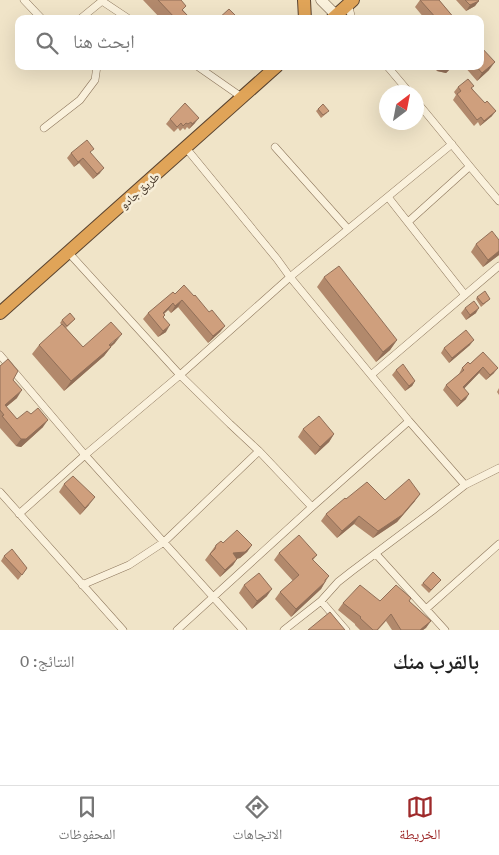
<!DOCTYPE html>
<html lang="ar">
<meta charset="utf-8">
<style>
:root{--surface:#fff;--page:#f6f6f6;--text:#222;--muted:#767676;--line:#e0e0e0;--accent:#9e2a2b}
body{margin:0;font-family:Literata,"Noto Naskh Arabic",serif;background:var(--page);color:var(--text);direction:rtl}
.compass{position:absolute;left:379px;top:85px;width:45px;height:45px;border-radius:50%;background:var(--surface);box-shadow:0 5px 20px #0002;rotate:32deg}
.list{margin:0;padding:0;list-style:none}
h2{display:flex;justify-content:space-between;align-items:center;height:65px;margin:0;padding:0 20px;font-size:21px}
h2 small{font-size:16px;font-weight:400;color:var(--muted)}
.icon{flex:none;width:28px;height:28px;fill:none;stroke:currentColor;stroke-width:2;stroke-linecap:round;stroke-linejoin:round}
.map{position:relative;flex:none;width:499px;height:630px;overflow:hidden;direction:ltr}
.search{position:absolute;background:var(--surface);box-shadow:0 5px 20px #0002;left:15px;right:15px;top:15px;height:55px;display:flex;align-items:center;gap:12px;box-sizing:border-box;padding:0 18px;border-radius:10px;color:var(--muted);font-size:19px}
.sheet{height:155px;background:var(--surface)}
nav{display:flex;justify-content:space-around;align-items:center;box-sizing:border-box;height:70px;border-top:1px solid var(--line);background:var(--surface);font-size:14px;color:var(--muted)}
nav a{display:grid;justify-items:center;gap:2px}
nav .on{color:var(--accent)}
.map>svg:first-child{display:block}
</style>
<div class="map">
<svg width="499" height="630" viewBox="0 0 499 630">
<rect width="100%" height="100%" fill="#f0e4c8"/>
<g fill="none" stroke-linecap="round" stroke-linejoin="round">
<g stroke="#8d765c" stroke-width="8">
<path id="street" d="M24 0 42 19
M348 4 352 19
M80 19 102 1 129 19
M197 66 243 98
M387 66 409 92
M416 101C444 134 471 169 499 201
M44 128 80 100 95 80 97 66
M275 147 348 229
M186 148 277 259 290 277 409 421 465 485
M388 197 465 295
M408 222 469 167
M68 252 180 375 230 424 259 451 312 507
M0 355 85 455 243 630
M371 375 499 266
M0 492 123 630
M19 514 85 455 180 375 290 277 452 144
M376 554 445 630
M82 585 129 565 164 542 259 451
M321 601 346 630
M426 609 499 544
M177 630 312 507 409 421
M284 630 321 601 338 582 352 571 432 511 465 485 499 468"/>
</g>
<g stroke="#6f573f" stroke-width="11">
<path id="secondary" d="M321 0 336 15"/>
</g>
<g stroke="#5b4430" stroke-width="14">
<path id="highway" d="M304 0 305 19
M332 19 353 0
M0 313 277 66"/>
</g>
<use href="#street" stroke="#faf1dc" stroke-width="7"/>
<use href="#secondary" stroke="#faf1dc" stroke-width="10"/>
<use href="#highway" stroke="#e0a458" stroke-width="12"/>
</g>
<path fill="#b2896c" d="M143 0H181L183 10 191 19H161Z
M420 0H439L455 19H425L415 7Z
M456 0H478L475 6 466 11Z
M432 66H453L446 73 437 71Z
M464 66H480L489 70 477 81Z
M458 87 472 88 492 116 480 126 478 122 474 126 453 100 456 95 454 92Z
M318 109 327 113 321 118 316 111Z
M170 119 195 123 189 129 187 127 185 130 183 128 180 131 178 128 174 132 166 124Z
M71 153H91L100 173 93 179 79 163 74 167 67 158Z
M499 240V255L483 267 471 252 476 244Z
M324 277 397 340 390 350 376 362 317 287Z
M175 294 225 326 220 332 208 343 178 307 171 313 168 310 164 314 165 315 163 317 166 332 158 337 143 319 148 313Z
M477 297 490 299 488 301 481 307 476 299Z
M465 308 476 313 466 320 461 313Z
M75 319 66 328 83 347 115 343 111 347 104 356 64 391 32 354 39 345 62 325 60 323 62 320Z
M470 345 449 363 441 353 444 348Z
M483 352 494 373 486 380 479 373 464 388 466 399 457 407 443 390 446 385 459 374 462 368 470 364Z
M0 366 13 380 17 398 6 407 17 419 43 427 21 447 16 446 0 428Z
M396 370 415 381 412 386 405 391 392 375Z
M499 388V395L497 392Z
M303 429 334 434 329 442 315 455 298 437Z
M64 484 89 505 80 515 59 492Z
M346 499 385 500 415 501 397 522 373 538 354 524 337 538 321 521 326 514Z
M223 543 252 545 247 552 240 558 237 559 233 565 220 577 205 560 216 545Z
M279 553 317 555 313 560 329 576 321 589 291 617 275 599 280 592 293 581 274 560Z
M4 556 27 568 18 580 1 561Z
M441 580 429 593 421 585 423 583Z
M244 585 267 596 252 609 239 593Z
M380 601H409L431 621 423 630H392L386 621 378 630H360L355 625V624L338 610 343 603Z"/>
<path fill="#916f58" d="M479 1 475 6 466 11 470 5Z
M495 62 489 70 477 81 482 73Z
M440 66H453L446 73 437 71Z
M496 111 492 116 480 126 484 121Z
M199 118 195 123 189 129 192 124Z
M83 158 79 163 74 167 78 162Z
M104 168 100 173 93 179 97 174Z
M499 251V255L483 267 488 260Z
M182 300 178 307 171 313 175 306Z
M173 303 168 310 158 319 163 313Z
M479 308 476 313 466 320 470 315Z
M170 325 166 332 158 337 163 331Z
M225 326 220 332 208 343 213 336Z
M122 334 115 343 109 348 111 347 104 356 64 391 71 381Z
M397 340 390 350 376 362 383 352Z
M474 340 470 345 449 363 452 358Z
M483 367 479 373 460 393 463 387Z
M498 368 494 373 486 380 490 375Z
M415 381 412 386 405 391 409 386Z
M22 390 17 398 0 412 5 405Z
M469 394 466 399 457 407 461 401Z
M48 420 43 427 21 447 16 446 21 439Z
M334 434 329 442 315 455 320 447Z
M420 494 415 501 397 522 373 538 378 531Z
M95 497 89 505 80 515 85 508Z
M359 516 354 524 337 538 342 531Z
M252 545 247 552 240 558 228 560 233 553Z
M237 559 233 565 220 577 225 570Z
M325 582 321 589 291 617 296 609Z
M272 589 267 596 252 609 257 601Z
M431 621 426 628 423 630H420Z"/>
<path fill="#cf9f7d" stroke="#916f58" d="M158 0H181L186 6 182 10 191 19H176Z
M420 0H439L455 19H437Z
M465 0H478L479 1 470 5Z
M229 9 237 17 235 19H218Z
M480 46 495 62 482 73 476 66H480Z
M468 79 474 86 471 88 485 103 487 101 496 111 484 121 481 117 477 120 457 94 461 91 458 87Z
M185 103 199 118 192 124 191 122 188 124 186 123 183 126 181 123 177 127 170 119Z
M323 104 329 111 323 115 318 109Z
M87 140 94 149 90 152 104 168 97 174 83 158 78 162 71 153Z
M492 231 499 240V251L488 260 476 244Z
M339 266 397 340 383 352 324 277Z
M184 285 194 296 195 295 209 312 212 310 225 326 213 336 182 300 175 306 173 303 163 313 165 315 163 317 170 325 163 331 148 313 173 292 175 294Z
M485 291 490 299 483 304 477 297Z
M474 301 479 308 470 315 465 308Z
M70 313 75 319 67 326 62 320Z
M111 322 122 334 109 345 111 347 71 381 39 345 62 324 83 347Z
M466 330 474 340 452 358 444 348Z
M483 352 498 368 490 375 483 367 463 387 469 394 461 401 446 385 464 370 462 368 468 362 470 364Z
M8 359 18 371 13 380 22 390 5 405 17 419 27 411 31 414 38 408 48 420 26 439H21L2 416 4 415 0 410V366Z
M403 364 415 381 409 386 396 370Z
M319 416 334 434 320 447 303 429Z
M73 476 95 497 85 508 64 484Z
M409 479 420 494 402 515 378 531 359 516 342 531 326 514 345 498 346 499 367 482 385 500Z
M237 530 252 545 245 552 233 553 237 559 225 570 210 554 215 549 216 545 221 541 223 543Z
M299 535 317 555 312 559 329 576 325 580V582L296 609 280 592 299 575 279 553Z
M12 549 27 568 22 575 4 556Z
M433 572 441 580 431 590 423 583Z
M259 573 272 589 257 601 244 585Z
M360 585 380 601 396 585 411 598 409 601 431 621 420 630H401L391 614 377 630H373L360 618 361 617 343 603Z
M330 612 345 630H308Z"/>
<g text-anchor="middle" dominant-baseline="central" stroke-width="5" stroke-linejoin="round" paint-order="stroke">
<g font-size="12" fill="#3d2e20" stroke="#f7eed8">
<text transform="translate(139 190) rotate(-42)">طريق جادو</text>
</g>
</g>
</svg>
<svg class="compass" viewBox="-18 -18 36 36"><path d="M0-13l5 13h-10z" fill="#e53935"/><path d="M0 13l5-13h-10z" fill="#767676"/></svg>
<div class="search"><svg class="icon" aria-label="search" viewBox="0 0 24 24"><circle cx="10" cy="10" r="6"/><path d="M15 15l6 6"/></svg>ابحث هنا</div>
</div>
<section class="sheet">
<h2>بالقرب منك<small>النتائج: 0</small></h2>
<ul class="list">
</ul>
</section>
<nav>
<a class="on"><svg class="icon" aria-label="map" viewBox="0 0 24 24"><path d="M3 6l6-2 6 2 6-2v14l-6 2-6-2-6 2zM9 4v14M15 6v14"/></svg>الخريطة</a>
<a><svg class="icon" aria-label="directions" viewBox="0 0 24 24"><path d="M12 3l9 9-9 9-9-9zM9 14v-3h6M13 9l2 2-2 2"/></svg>الاتجاهات</a>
<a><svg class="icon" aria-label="saved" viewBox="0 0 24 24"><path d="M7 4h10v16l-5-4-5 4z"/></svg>المحفوظات</a>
</nav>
